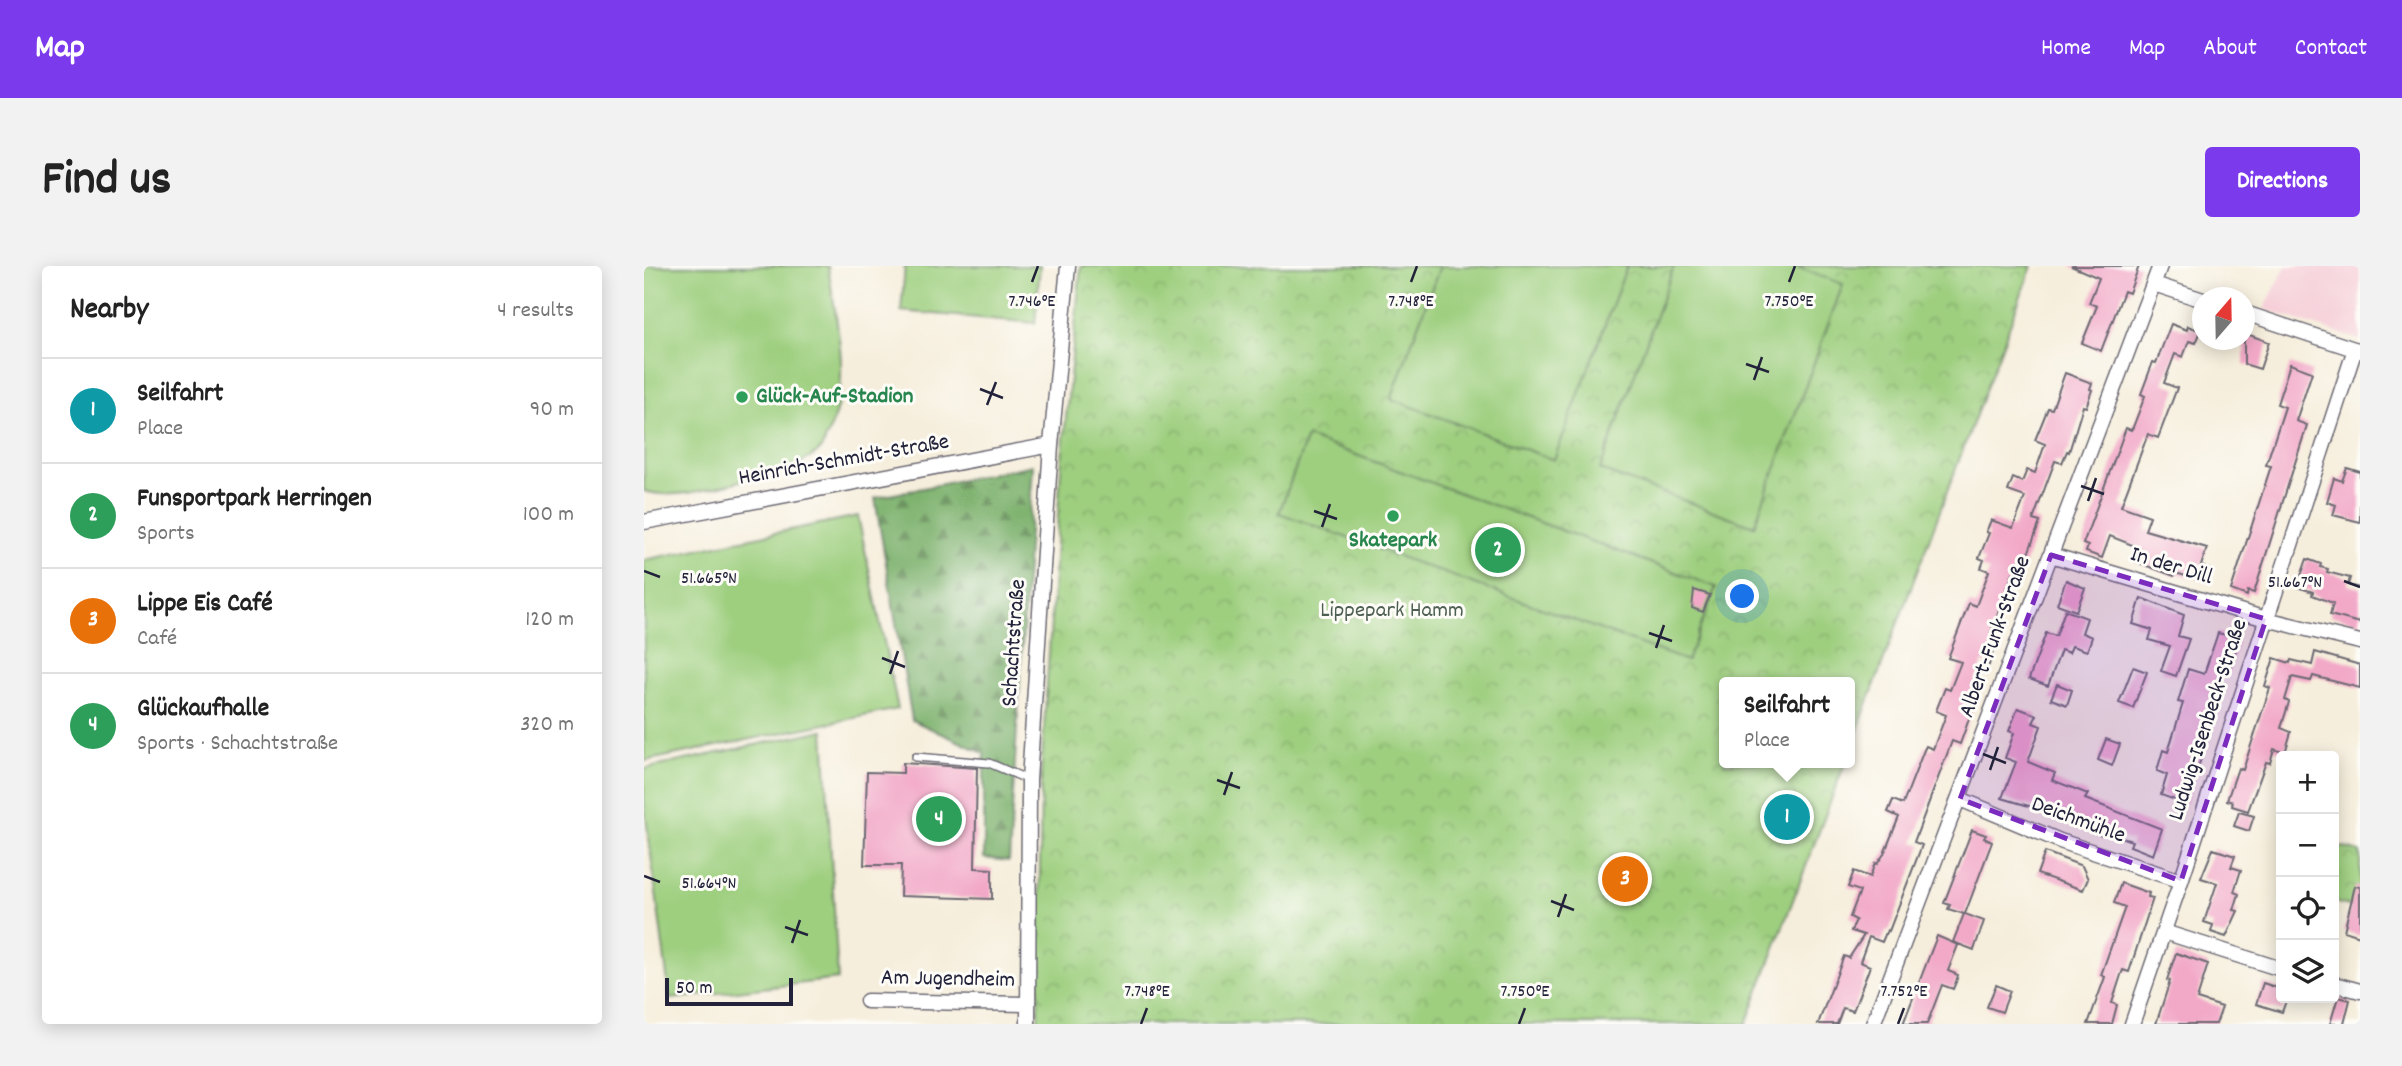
<!DOCTYPE html>
<meta charset="utf-8">
<style>
:root{--surface:#fff;--page:#f2f2f2;--text:#222;--muted:#767676;--line:#e0e0e0;--accent:#7c3aed}
body{margin:0;font-family:Dekko,sans-serif;background:var(--page);color:var(--text)}
.controls{position:absolute;right:21px;bottom:21px;display:grid;overflow:hidden;border-radius:7px;box-shadow:0 4px 18px #0003}
.controls button{width:63px;height:63px;display:grid;place-items:center;padding:0;border:0;border-bottom:2px solid var(--line);background:var(--surface);color:var(--text);font:35px sans-serif}
.compass{position:absolute;left:1548px;top:21px;width:63px;height:63px;border-radius:50%;background:var(--surface);box-shadow:0 4px 18px #0003;rotate:20deg}
.scale{position:absolute;left:21px;bottom:18px;width:128px;box-sizing:border-box;padding-left:7px;border:4px solid #22223b;border-top:0;font-size:19px;line-height:24px;white-space:nowrap;color:#22223b;-webkit-text-stroke:5px #fdfcf7;paint-order:stroke}
.you{position:absolute;left:1099px;top:331px;width:24px;height:24px;margin:-18px;border:5px solid #fff;border-radius:50%;background:#1a73e8;box-shadow:0 0 0 10px #1a73e833}
.badge{display:grid;place-items:center;width:46px;height:46px;border-radius:50%;background:var(--accent);color:#fff;font-size:23px;font-weight:700}
.pin{position:absolute;translate:-50% -50%;border:4px solid #fff;box-shadow:0 2px 7px #0006}
.popup{position:absolute;left:1075px;top:411px;width:136px;height:91px;box-sizing:border-box;display:grid;place-content:center;border-radius:7px;background:var(--surface);filter:drop-shadow(0 2px 5px #0005);font-size:23px;white-space:nowrap;color:var(--muted)}
.popup b{font-size:26px;color:var(--text)}
.popup::after{content:'';position:absolute;left:50%;top:100%;margin-left:-14px;border:14px solid transparent;border-top-color:var(--surface)}
.list{margin:0;padding:0;list-style:none}
h2{display:flex;justify-content:space-between;align-items:center;height:91px;margin:0;padding:0 28px;font-size:30px}
h2 small{font-size:23px;font-weight:400;color:var(--muted)}
.list li{display:grid;grid-template-columns:46px 1fr auto;gap:21px;align-items:center;box-sizing:border-box;height:105px;padding:0 28px;border-top:2px solid var(--line)}
.list b{display:block;font-size:26px;white-space:nowrap}
.list p{margin:0;font-size:23px;white-space:nowrap;color:var(--muted)}
.list em{font-size:23px;font-style:normal;color:var(--muted)}
.icon{flex:none;width:38px;height:38px;fill:none;stroke:currentColor;stroke-width:2;stroke-linecap:round;stroke-linejoin:round}
.map{position:relative;flex:none;width:1716px;height:758px;overflow:hidden;border-radius:7px}
header{display:flex;align-items:center;gap:42px;box-sizing:border-box;height:98px;padding:0 35px;background:var(--accent);color:#fff}
header strong{font-size:33px}
nav{display:flex;gap:38px;margin-inline-start:auto;font-size:24px}
.intro{display:flex;align-items:center;justify-content:space-between;box-sizing:border-box;height:168px;padding:0 42px}
h1{margin:0;font-size:49px}
.button{padding:18px 32px;border-radius:7px;background:var(--accent);color:#fff;font-size:24px;font-weight:700}
main{display:flex;gap:42px;padding:0 42px}
aside{flex:1;background:var(--surface);border-radius:7px;box-shadow:0 4px 18px #0003}
.map>svg:first-child{display:block}
</style>
<header>
<strong>Map</strong>
<nav><a>Home</a><a>Map</a><a>About</a><a>Contact</a></nav>
</header>
<div class="intro"><h1>Find us</h1><a class="button">Directions</a></div>
<main>
<aside>
<h2>Nearby<small>4 results</small></h2>
<ul class="list">
<li><span class="badge" style="background:#0f9aa8">1</span><div><b>Seilfahrt</b><p>Place</p></div><em>90 m</em></li>
<li><span class="badge" style="background:#2e9e5b">2</span><div><b>Funsportpark Herringen</b><p>Sports</p></div><em>100 m</em></li>
<li><span class="badge" style="background:#e8710a">3</span><div><b>Lippe Eis Café</b><p>Café</p></div><em>120 m</em></li>
<li><span class="badge" style="background:#2e9e5b">4</span><div><b>Glückaufhalle</b><p>Sports · Schachtstraße</p></div><em>320 m</em></li>
</ul>
</aside>
<div class="map">
<svg width="1716" height="758" viewBox="0 0 1716 758">
<defs>
<pattern id="forest-firs" width="22" height="20" patternUnits="userSpaceOnUse" patternTransform="scale(1.75)"><rect width="22" height="20" fill="#7eb26e"/><path d="M5 1l3.5 6h-7zM16 11l3.5 6h-7z" fill="#67905c"/></pattern>
<pattern id="park-crowns" width="20" height="18" patternUnits="userSpaceOnUse" patternTransform="scale(1.75)"><rect width="20" height="18" fill="#9ecf7f"/><path d="M2 6a3 3 0 1 1 6 0M12 15a3 3 0 1 1 6 0" fill="none" stroke="#88b16f"/></pattern>
</defs>
<rect width="100%" height="100%" fill="#fdfcf7"/>
<filter id="ink" filterUnits="userSpaceOnUse"><feTurbulence type="fractalNoise" baseFrequency=".0143" numOctaves="2"/><feDisplacementMap in="SourceGraphic" scale="14" xChannelSelector="R" yChannelSelector="G"/><feConvolveMatrix kernelMatrix="1 2 1 2 8 2 1 2 1" color-interpolation-filters="sRGB"/></filter>
<filter id="wash" filterUnits="userSpaceOnUse"><feTurbulence type="fractalNoise" baseFrequency=".00686" numOctaves="4" result="noise"/><feDisplacementMap in="SourceGraphic" scale="28" xChannelSelector="R" yChannelSelector="G"/><feGaussianBlur stdDeviation="1.57" result="paint"/><feColorMatrix in="noise" values="0 0 0 0 0 0 0 0 0 0 0 0 0 0 0 0 0 1.4 0 .05"/><feComposite in="paint" operator="in"/></filter>
<g filter="url(#wash)">
<rect width="100%" height="100%" fill="#f6eedc"/>
<path fill="#f6cfd9" d="M1642 0H1716V74L1620 43Z"/>
<path fill="url(#forest-firs)" stroke="#506a54" stroke-width="2" d="M389 199 365 595 340 592V487L268 454 231 232Z"/>
<path fill="url(#park-crowns)" stroke="#60785d" stroke-width="2" d="M437 0H1388L1206 484V416H1080V497H1201L1102 758H394L397 508 417 202Z
M1690 579 1716 586V643L1690 636Z"/>
<path fill="#9ecf7f" stroke="#60785d" stroke-width="2" d="M0 0H184C192 57 209 113 184 168 181 174 179 182 174 186 153 203 125 207 100 214 69 222 31 234 0 225Z
M261 0H396L391 57 257 45Z
M796 0H983L910 194 747 133Z
M1030 0H1150L1199 18 1110 260 956 204Z
M663 171 1072 321 1043 395 635 247Z
M214 250 254 443 0 495V294Z
M180 464 194 713 26 733 0 536V503Z"/>
<g id="blocks">
<path fill="#f2a9c8" d="M1427 0H1495L1485 27 1480 25 1457 85 1438 77 1453 40 1445 37 1455 12Z
M1527 58 1543 64 1544 60 1557 65 1552 77 1545 75 1539 91 1531 88 1520 117 1533 122 1514 172 1504 168 1477 240 1506 250 1501 264 1563 282 1557 300 1568 304 1564 316 1531 307 1530 310 1492 296 1496 282 1466 270 1458 292 1442 286 1444 280 1439 278 1482 162 1487 164 1489 161 1501 130 1497 128 1509 96 1512 97Z
M1600 67 1625 76 1616 103 1600 98Z
M1646 98 1668 106 1652 155 1663 159 1610 327 1604 325 1603 330 1587 324 1627 200 1622 199 1641 141 1633 138Z
M1421 107 1448 117 1446 123 1448 124 1442 141 1439 140 1425 186 1423 185 1418 197 1411 195 1389 254 1396 256 1376 309 1369 307 1358 336 1347 366 1354 368 1345 399 1339 396 1324 436 1330 439 1316 478 1308 475 1270 576 1278 579 1245 665 1243 664 1238 676 1225 671 1216 696 1226 700 1209 745 1199 742 1193 758H1174L1200 690 1205 692 1220 669 1207 665 1212 654 1206 651 1216 625 1204 621 1210 605 1226 611 1231 597 1233 598 1240 588 1255 551 1244 546 1249 534 1259 538 1280 484 1282 480 1289 483 1302 449 1292 445 1301 422 1306 424 1317 396 1304 392 1325 337 1332 340 1345 305 1337 302 1340 294 1335 292 1345 267 1342 266 1347 254 1369 262 1381 231 1364 225 1369 212 1378 216 1383 204 1391 207 1401 178 1391 174 1404 142 1408 143Z
M1703 202 1716 206V256L1689 249 1692 239 1683 236 1690 212 1698 215Z
M1663 293 1677 298 1676 301 1684 303 1683 306 1706 312 1704 319 1716 322V357L1686 349 1689 337 1668 329 1669 326 1653 321Z
M1422 314 1441 322 1432 345 1413 338Z
M1050 324 1066 329 1059 346 1048 342Z
M1497 332 1540 349 1534 370 1545 373 1532 410 1517 405 1526 380 1505 374 1508 364 1489 358Z
M1421 344 1443 352 1438 367 1448 371 1443 385 1428 380 1425 387 1417 384 1404 420 1385 413 1402 367 1412 370Z
M1574 367 1590 371 1589 375 1594 377 1584 409 1576 406 1559 459 1567 462 1542 538 1517 529 1523 509 1513 505 1519 484 1524 486 1539 437 1534 436 1544 403 1560 408Z
M1671 386 1716 399V422L1669 410 1667 415 1648 411 1641 434 1645 436 1637 462 1647 466 1641 487 1630 483 1626 497 1622 496 1604 545 1588 540 1589 536 1583 534 1594 502 1599 504 1608 476 1626 422 1621 420 1630 392 1646 397 1647 394 1668 399Z
M1489 401 1503 406 1489 442 1475 437Z
M1413 418 1428 424 1423 439 1407 433Z
M1374 442 1393 449 1389 457 1397 460 1384 496 1411 507 1408 514 1444 528 1441 533 1518 563 1509 589 1486 580 1488 575 1458 565 1456 569 1411 552 1412 548 1358 532 1372 496 1361 492 1370 467 1365 465Z
M1462 473 1476 478 1468 500 1454 494Z
M259 497 333 502 331 602 348 603V633L256 630 257 599H220L223 506 259 507Z
M1595 546 1610 550 1605 565 1590 560Z
M1328 564 1342 569 1340 572 1348 576 1321 648 1340 655 1330 684 1309 676 1320 648 1304 643 1306 639 1300 637Z
M1569 583 1591 590 1587 601 1597 604 1590 626 1595 628 1590 644 1594 645 1582 671 1567 666 1569 659 1560 656 1573 617 1557 612Z
M1401 586 1438 600 1444 613 1439 624 1393 608Z
M1477 617 1505 627 1504 631 1509 632 1485 706 1479 704 1477 709 1468 737 1473 739 1468 758H1444L1461 711 1457 709 1481 641 1470 637Z
M1711 620 1716 621V670L1700 665Z
M1293 670 1314 679 1304 705 1314 709 1312 716 1309 723 1298 719 1283 758H1259Z
M1532 687 1564 698 1553 733 1578 741 1572 758H1512L1526 715 1523 714Z
M1619 717 1637 723V732H1643L1638 746 1612 738Z
M1352 719 1366 725 1358 746 1343 741Z
M1694 731 1706 734 1700 758H1686Z"/>
</g>
</g>
<g filter="url(#ink)">
<use href="#blocks" fill-opacity="0" stroke="#6c6973" stroke-width="2"/>
<g fill="none" stroke-linecap="round" stroke-linejoin="round">
<g stroke="#6c6973" stroke-width="10">
<path id="lane" d="M272 491 345 497 385 514"/>
</g>
<g stroke="#6c6973" stroke-width="17">
<path id="street" d="M1510 18 1559 34
M1601 47 1716 85
M0 256 407 179
M1407 289 1622 353 1716 376
M1316 533 1416 575 1537 615
M1520 666 1637 703
M1690 718 1716 725
M223 735 383 738
M384 758 385 514 407 179 424 0
M1229 758 1516 0
M1488 758 1537 615 1711 83"/>
</g>
<use href="#lane" stroke="#fff" stroke-width="7"/>
<use href="#street" stroke="#fff" stroke-width="14"/>
</g>
</g>
<path fill="#7b2cbf" fill-opacity="0.2" stroke="#7b2cbf" stroke-width="5" stroke-dasharray="14 9" stroke-linejoin="round" d="M1407 289 1622 353 1537 615 1316 533Z"/>
<path fill="none" stroke="#22223b" stroke-width="2.5" d="M388 16 394 0M767 16 773 0M1145 16 1151 0M1102 98 1125 106M1110 114 1118 91M336 123 359 132M343 139 352 116M1437 220 1460 228M1444 235 1452 212M670 245 693 253M678 261 686 238M0 305 16 311M1700 315 1716 321M1005 367 1028 375M1012 382 1020 359M238 392 261 401M246 408 254 385M1339 488 1362 497M1346 504 1354 481M573 514 596 522M580 529 588 506M0 610 16 616M907 635 930 644M914 651 922 628M141 661 164 669M148 677 156 654M497 758 503 742M875 758 881 742M1254 758 1260 742"/>
<g fill="#2e9e5b" stroke="#fdfcf7" stroke-width="2.5">
<circle cx="98" cy="131" r="7"/>
<circle cx="749" cy="250" r="7"/>
</g>
<g text-anchor="middle" dominant-baseline="central" stroke-width="6" stroke-linejoin="round" paint-order="stroke">
<g font-size="23" font-weight="bold" fill="#27864d" stroke="#fdfcf7" text-anchor="start">
<text x="112" y="131">Glück-Auf-Stadion</text>
<text x="749" y="275" text-anchor="middle">Skatepark</text>
</g>
<g font-size="23" fill="#22223b" stroke="#fdfcf7">
<text transform="translate(200 195) rotate(-10)">Heinrich-Schmidt-Straße</text>
<text transform="translate(1527 301) rotate(17)">In der Dill</text>
<text transform="translate(1352 371) rotate(-70)">Albert-Funk-Straße</text>
<text transform="translate(371 377) rotate(-86)">Schachtstraße</text>
<text transform="translate(1565 454) rotate(-72)">Ludwig-Isenbeck-Straße</text>
<text transform="translate(1434 555) rotate(20)">Deichmühle</text>
<text transform="translate(304 714) rotate(1)">Am Jugendheim</text>
</g>
<g font-size="23" fill="#4d5f53" stroke="#fdfcf7">
<text x="748" y="345">Lippepark Hamm</text>
</g>
</g>
<g font-size="18" text-anchor="middle" fill="#22223b" stroke="#fdfcf7" stroke-width="6" stroke-linejoin="round" paint-order="stroke">
<text x="388" y="40">7.746°E</text>
<text x="767" y="40">7.748°E</text>
<text x="1145" y="40">7.750°E</text>
<text x="65" y="317">51.665°N</text>
<text x="1651" y="321">51.667°N</text>
<text x="65" y="622">51.664°N</text>
<text x="503" y="730">7.748°E</text>
<text x="881" y="730">7.750°E</text>
<text x="1260" y="730">7.752°E</text>
</g>
</svg>
<div class="controls">
<button>+</button>
<button>−</button>
<button><svg class="icon" aria-label="locate" viewBox="0 0 24 24"><circle cx="12" cy="12" r="6"/><path d="M12 2v4M12 18v4M2 12h4M18 12h4"/></svg></button>
<button><svg class="icon" aria-label="layers" viewBox="0 0 24 24"><path d="M12 4l9 5-9 5-9-5zM3 14l9 5 9-5"/></svg></button>
</div>
<svg class="compass" viewBox="-18 -18 36 36"><path d="M0-13l5 13h-10z" fill="#e53935"/><path d="M0 13l5-13h-10z" fill="#767676"/></svg>
<div class="scale">50 m</div>
<div class="you"></div>
<div class="pin badge" style="left:1143px;top:551px;background:#0f9aa8">1</div>
<div class="popup"><b>Seilfahrt</b>Place</div>
<div class="pin badge" style="left:854px;top:284px;background:#2e9e5b">2</div>
<div class="pin badge" style="left:981px;top:613px;background:#e8710a">3</div>
<div class="pin badge" style="left:295px;top:553px;background:#2e9e5b">4</div>
</div>
</main>
